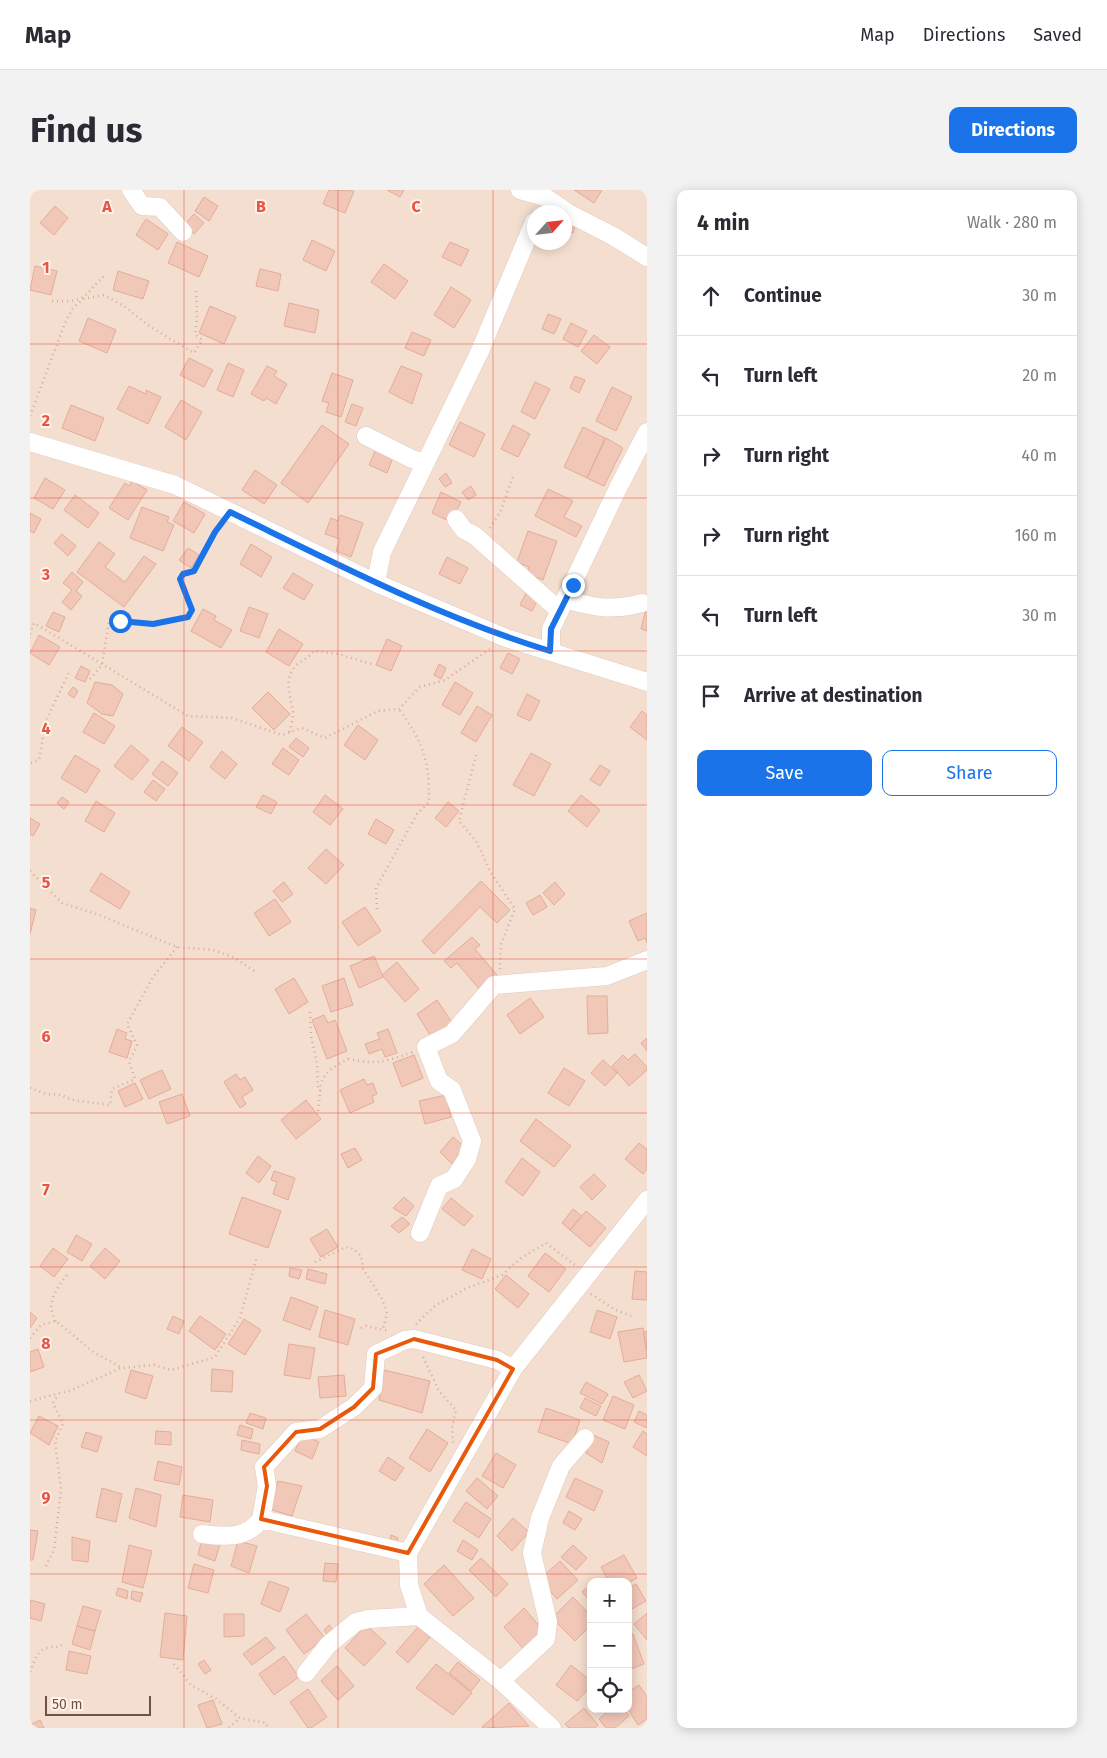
<!DOCTYPE html>
<meta charset="utf-8">
<style>
:root{--surface:#fff;--page:#f2f2f3;--text:#2b2b33;--muted:#7c7c81;--line:#e1e1e2;--accent:#1a73e8}
body{margin:0;font-family:"Fira Sans",sans-serif;background:var(--page);color:var(--text)}
.controls{position:absolute;right:15px;bottom:15px;display:grid;overflow:hidden;border-radius:10px;box-shadow:0 2px 12px #0003}
.controls button{width:45px;height:45px;display:grid;place-items:center;padding:0;border:0;border-bottom:1px solid var(--line);background:var(--surface);color:var(--text);font:25px sans-serif}
.compass{position:absolute;left:497px;top:15px;width:45px;height:45px;border-radius:50%;background:var(--surface);box-shadow:0 2px 12px #0003;rotate:63deg}
.scale{position:absolute;left:15px;bottom:12px;width:106px;box-sizing:border-box;padding-left:5px;border:2px solid #725248;border-top:0;font-size:14px;line-height:18px;white-space:nowrap;color:#725248;-webkit-text-stroke:4px #fff2e6;paint-order:stroke}
.stop{position:absolute;width:15px;height:15px;margin:-11px;border:4px solid #1a73e8;border-radius:50%;background:#fff}
.stop.end{background:#1a73e8;border-color:#fff;box-shadow:0 1px 5px #0008}
.list{margin:0;padding:0;list-style:none}
h2{display:flex;justify-content:space-between;align-items:center;height:65px;margin:0;padding:0 20px;font-size:21px}
h2 small{font-size:16px;font-weight:400;color:var(--muted)}
.list li{display:grid;grid-template-columns:32px 1fr auto;gap:15px;align-items:center;box-sizing:border-box;height:80px;padding:0 20px;border-top:1px solid var(--line)}
.list b{display:block;font-size:19px;white-space:nowrap}
.list em{font-size:16px;font-style:normal;color:var(--muted)}
.actions{display:flex;gap:10px;padding:15px 20px}
.actions a{flex:1;padding:11px 0;border:1px solid var(--accent);border-radius:10px;text-align:center;font-size:18px;color:var(--accent)}
.actions .main{background:var(--accent);color:#fff}
.icon{flex:none;width:28px;height:28px;fill:none;stroke:currentColor;stroke-width:2;stroke-linecap:round;stroke-linejoin:round}
.map{position:relative;flex:none;width:617px;height:1538px;overflow:hidden;border-radius:10px}
header{display:flex;align-items:center;gap:30px;box-sizing:border-box;height:70px;padding:0 25px;background:var(--surface);border-bottom:1px solid var(--line)}
header strong{font-size:24px}
nav{display:flex;gap:28px;margin-inline-start:auto;font-size:18px}
.intro{display:flex;align-items:center;justify-content:space-between;box-sizing:border-box;height:120px;padding:0 30px}
h1{margin:0;font-size:35px}
.button{padding:12px 22px;border-radius:10px;background:var(--accent);color:#fff;font-size:18px;font-weight:700}
main{display:flex;gap:30px;padding:0 30px}
aside{flex:1;background:var(--surface);border-radius:10px;box-shadow:0 2px 12px #0003}
.map>svg:first-child{display:block}
</style>
<header>
<strong>Map</strong>
<nav><a>Map</a><a>Directions</a><a>Saved</a></nav>
</header>
<div class="intro"><h1>Find us</h1><a class="button">Directions</a></div>
<main>
<div class="map">
<svg width="617" height="1538" viewBox="0 0 617 1538">
<rect width="100%" height="100%" fill="#fceee0"/>
<path fill="#f3decf" fill-rule="evenodd" d="M0 0H617V1538H0ZM504 22H534V52H504ZM561 1392H598V1519H561Z"/>
<path fill="#f1c7b8" stroke="#e4ac98" d="M299 0 324 1 315 23 293 14Z
M357 0H374L370 7Z
M544 0H572L564 13Z
M174 7 188 16 179 31 165 21Z
M25 16 38 28 24 45 10 33Z
M534 22H549L543 43 534 40Z
M164 24 174 33 164 44 154 35Z
M116 29 138 44 128 60 106 45Z
M282 50 305 61 296 81 273 70Z
M147 52 178 66 169 87 138 73Z
M420 52 439 60 431 76 412 67Z
M354 74 378 91 365 109 341 92Z
M5 76 27 81 21 105 0 100Z
M230 79 251 84 248 101 226 96Z
M88 81 119 91 113 109 83 100Z
M421 97 441 110 424 138 404 125Z
M259 113 289 120 285 143 254 136Z
M180 116 206 127 194 154 169 143Z
M518 124 531 129 524 144 512 139Z
M58 128 86 140 77 163 49 151Z
M541 133 557 141 548 157 533 149Z
M382 142 401 150 394 166 375 158Z
M564 145 580 157 567 174 551 161Z
M159 168 183 180 174 197 150 185Z
M198 173 214 180 203 207 187 200Z
M237 176 247 181 244 186 257 194 246 214 236 208 234 211 221 204Z
M371 176 392 184 382 214 359 202Z
M302 183 323 190 311 227 296 222 299 213 292 211Z
M545 186 555 190 549 203 540 198Z
M505 192 520 199 505 229 491 222Z
M99 196 116 204V200L131 207 118 234 87 219Z
M582 197 602 207 586 241 566 231Z
M151 210 172 222 156 250 135 237Z
M322 214 333 218 326 236 315 232Z
M41 215 74 228 65 251 32 238Z
M430 232 455 244 444 267 419 255Z
M292 235 319 254 278 313 251 293Z
M483 235 500 244 488 267 471 259Z
M553 237 575 248 557 288 534 277Z
M576 248 593 258 574 296 557 288Z
M347 257 364 265 357 283 339 275Z
M225 280 247 295 234 314 212 300Z
M416 283 422 293 415 297 409 289Z
M15 288 35 300 23 319 4 308Z
M102 291 117 300 98 330 79 318 95 293 99 296Z
M441 296 446 305 438 310 432 302Z
M518 299 543 311 534 327 552 336 546 347 505 326Z
M411 302 431 312 421 332 402 323Z
M45 305 69 323 58 338 34 320Z
M154 312 175 324 164 343 143 331Z
M112 317 139 327 137 332 144 335 133 361 100 348Z
M0 323 11 329 4 343 0 341Z
M310 325 333 333 321 367 306 361 310 349 295 344 301 328 308 331Z
M498 341 527 351 513 390 497 384 499 377 487 372Z
M32 344 46 356 38 366 24 353Z
M69 352 85 364 75 377 95 392 114 366 126 374 94 417 47 382Z
M221 354 242 367 231 387 210 374Z
M158 358 169 365 161 378 149 370Z
M417 367 438 378 430 394 409 384Z
M42 382 53 392 46 401 52 406 41 420 32 412 42 400 33 393Z
M263 383 283 395 274 410 253 398Z
M497 401 509 407 502 421 490 415Z
M617 415V441L611 439Z
M219 417 238 424 229 448 210 441Z
M173 419 186 426 184 430 202 440 191 458 161 441Z
M23 422 35 427 29 442 16 436Z
M249 439 273 454 259 476 236 462Z
M9 445 30 457 19 475 0 463Z
M357 449 372 456 361 481 346 475Z
M478 463 490 469 482 484 470 478Z
M409 474 416 478 411 489 404 485Z
M51 476 60 481 55 492 45 488Z
M65 492 82 495 93 504 83 526 72 524 57 513Z
M425 492 443 503 430 525 412 515Z
M43 497 48 501 44 508 38 504Z
M238 502 260 524 244 540 222 518Z
M497 504 510 511 500 531 487 525Z
M447 516 462 525 446 552 431 543Z
M612 521 617 525V550L600 537Z
M64 523 85 536 74 554 53 542Z
M328 535 348 550 335 570 314 555Z
M152 537 173 552 159 571 138 556Z
M266 548 279 558 273 567 259 557Z
M101 555 119 570 102 590 84 576Z
M253 558 269 570 259 585 242 574Z
M192 561 207 574 195 589 180 577Z
M501 563 521 574 504 606 483 595Z
M45 565 70 580 56 603 31 588Z
M132 571 148 583 138 596 122 584Z
M570 575 580 581 570 596 560 590Z
M123 590 135 599 126 611 114 602Z
M233 605 247 612 241 624 226 617Z
M295 605 313 619 300 635 283 622Z
M551 605 570 620 557 637 538 621Z
M32 607 39 612 34 619 27 613Z
M66 611 85 623 74 642 55 631Z
M418 612 429 621 416 637 405 628Z
M0 628 10 634 3 646 0 644Z
M346 629 364 640 356 654 338 644Z
M296 659 314 675 296 694 278 678Z
M71 683 100 702 90 719 60 701Z
M451 691 480 720 467 733 450 717 404 764 392 751Z
M254 692 263 704 252 712 243 701Z
M525 692 535 704 524 715 513 703Z
M510 705 517 717 503 725 496 713Z
M245 709 261 732 239 746 224 723Z
M335 717 351 741 328 756 312 732Z
M0 718 6 720 0 744Z
M617 723V753L615 748 608 751 599 731Z
M442 747 450 755 445 759 467 785 450 800 427 773 421 778 414 771Z
M344 766 353 787 329 798 320 776Z
M367 772 389 799 375 812 352 785Z
M264 788 278 812 259 824 245 799Z
M314 788 323 815 301 822 292 796Z
M557 806H577L578 843 558 844Z
M500 808 514 827 490 844 477 825Z
M407 810 423 834 402 848 387 824Z
M294 825 298 833 305 830 317 861 297 869 282 830Z
M87 839 97 843 95 849 102 851 97 868 79 862Z
M358 839 367 863 355 867 352 859 339 864 335 854 350 849 347 843Z
M617 848V861L611 853Z
M605 864 617 877V880L599 896 582 876 593 865 598 870Z
M384 865 393 888 372 897 363 873Z
M573 870 587 883 575 896 561 883Z
M534 878 555 891 539 916 518 903Z
M132 880 141 899 119 909 110 890Z
M206 884 210 890 215 887 223 900 212 907 216 914 210 918 194 892Z
M334 889 337 895 343 893 347 904 342 906 344 912 320 923 310 900Z
M105 893 113 909 95 917 88 901Z
M152 904 160 926 137 934 129 912Z
M416 905 421 927 395 934 389 911Z
M276 910 291 929 266 949 251 930Z
M506 929 541 956 524 977 490 951Z
M423 947 438 960 424 976 410 962Z
M609 953 617 959V979L613 984 595 969Z
M325 958 332 970 318 978 311 964Z
M228 966 241 976 229 993 216 983Z
M492 968 510 982 493 1006 475 992Z
M244 981 265 988 258 1010 243 1004 247 992 241 990Z
M564 984 576 996 562 1010 550 997Z
M212 1007 251 1021 238 1058 199 1044Z
M374 1007 384 1016 376 1026 363 1018Z
M421 1008 443 1026 434 1036 412 1019Z
M543 1019 552 1026 540 1040 532 1033Z
M556 1021 576 1038 560 1057 540 1040Z
M372 1027 380 1034 369 1043 361 1036Z
M297 1039 308 1057 291 1067 280 1049Z
M46 1045 62 1054 52 1071 37 1062Z
M23 1058 38 1069 24 1087 10 1076Z
M75 1058 90 1071 75 1089 60 1076Z
M442 1059 461 1069 452 1089 432 1080Z
M515 1063 536 1079 519 1102 498 1086Z
M260 1078 272 1080 269 1089 259 1086Z
M278 1079 297 1084 295 1094 276 1089Z
M605 1081 617 1082V1110L602 1109Z
M476 1085 499 1104 488 1118 465 1099Z
M261 1107 288 1117 280 1140 253 1130Z
M295 1120 325 1129 318 1155 289 1147Z
M567 1120 587 1127 580 1149 560 1142Z
M0 1122 7 1128 0 1138Z
M143 1126 154 1131 149 1144 137 1139Z
M170 1126 196 1144 185 1160 159 1141Z
M214 1129 231 1140 215 1165 198 1154Z
M613 1138 617 1168 594 1172 588 1142Z
M617 1141V1160L614 1142Z
M259 1154 285 1158 280 1189 254 1185Z
M8 1159 14 1177 0 1182V1162Z
M182 1179 203 1181 202 1202 181 1201Z
M101 1180 123 1186 116 1209 95 1202Z
M354 1180 400 1191 392 1223 349 1210Z
M314 1185 316 1206 290 1208 288 1187Z
M609 1185 617 1201 603 1208 594 1192Z
M556 1192 578 1204 572 1214 550 1203Z
M583 1206 604 1215 595 1239 573 1230Z
M555 1208 571 1216 566 1226 550 1218Z
M516 1218 550 1230 542 1254 508 1242Z
M609 1221 617 1225V1238L604 1232Z
M220 1223 236 1228 233 1239 216 1233Z
M9 1226 28 1236 19 1255 0 1243Z
M210 1235 223 1239 221 1249 207 1245Z
M397 1239 418 1253 400 1282 379 1268Z
M126 1241 141 1242V1255L125 1254Z
M613 1241 617 1244V1266L603 1257Z
M56 1242 72 1247 67 1262 51 1257Z
M272 1245 289 1252 282 1269 265 1261Z
M563 1245 579 1252 572 1273 556 1263Z
M212 1250 230 1254 229 1264 211 1260Z
M466 1263 486 1275 473 1298 452 1286Z
M358 1267 374 1278 365 1291 349 1281Z
M128 1271 152 1277 149 1295 124 1290Z
M447 1288 468 1306 457 1319 436 1301Z
M545 1288 573 1301 564 1321 536 1307Z
M248 1291 272 1296 262 1326 239 1319Z
M72 1298 92 1304 86 1332 66 1327Z
M106 1298 131 1305 126 1337 99 1328Z
M153 1305 183 1310 180 1332 150 1327Z
M436 1312 461 1329 449 1348 423 1331Z
M539 1321 552 1329 545 1340 533 1333Z
M483 1328 499 1342 482 1361 467 1346Z
M0 1340 8 1341 3 1370H0Z
M361 1345 368 1348 367 1352 360 1350Z
M42 1347 60 1351 58 1372 42 1370Z
M172 1349 190 1354 185 1371 168 1365Z
M433 1350 448 1360 442 1370 427 1361Z
M208 1351 227 1356 219 1383 201 1376Z
M99 1355 122 1361 113 1398 92 1392Z
M543 1355 557 1368 546 1380 531 1367Z
M594 1365 607 1388 598 1393 579 1392 571 1377Z
M451 1368 478 1394 466 1407 439 1380Z
M530 1371 548 1390 527 1409 510 1389Z
M295 1373 308 1374 306 1392 293 1391Z
M164 1374 184 1380 178 1403 158 1398Z
M414 1375 444 1408 423 1426 394 1394Z
M239 1391 259 1398 250 1422 231 1414Z
M561 1394V1412L552 1402Z
M606 1394 616 1411 598 1421V1398Z
M88 1398 98 1401 97 1409 86 1405Z
M102 1401 113 1403 110 1412 101 1409Z
M543 1407 561 1426V1435L545 1451 522 1428Z
M0 1410 15 1414 11 1431 0 1428Z
M53 1416 71 1421 65 1441 47 1436Z
M494 1418 516 1444 496 1462 474 1437Z
M135 1423 157 1426 153 1470 130 1467Z
M617 1423V1450L604 1434Z
M194 1424H214V1446L194 1447Z
M276 1424 295 1448 274 1464 256 1440Z
M299 1435 305 1442 299 1447 294 1440Z
M336 1435 356 1453 334 1476 315 1458Z
M47 1436 65 1441 60 1460 42 1454Z
M389 1436 401 1446 378 1473 366 1462Z
M603 1444 614 1474 598 1480V1446Z
M236 1447 245 1458 222 1475 213 1464Z
M39 1461 61 1466 57 1484 36 1480Z
M254 1466 269 1487 244 1505 229 1484Z
M174 1470 181 1480 175 1484 168 1474Z
M428 1472 450 1490 441 1501 419 1483Z
M406 1474 442 1503 423 1525 386 1498Z
M541 1475 561 1491V1496L547 1511 526 1495Z
M307 1476 324 1496 308 1510 291 1491Z
M609 1495 617 1507V1529L608 1535 598 1519V1502Z
M278 1499 297 1527 281 1538H278L260 1512Z
M183 1510 192 1534 177 1538 168 1515Z
M479 1513 499 1536 453 1538 452 1537Z
M554 1518 568 1535 565 1538H539L535 1534Z
M581 1519H594L599 1526 585 1538H576L569 1529Z
M10 1530 14 1538H0V1535Z"/>
<g fill="none" stroke-linecap="round" stroke-linejoin="round">
<g stroke="#e2cbbf" stroke-width="19">
<path id="street" d="M101 0 112 16 130 17 153 42
M490 0 515 7 538 23 583 46 617 67
M336 246 382 269 395 273
M0 252 145 295 346 393 476 448 617 492
M426 329 434 340 444 345 530 421
M346 393 352 362 450 161 504 32
M535 409C565 418 582 421 612 413
M521 461V439L588 298 617 242
M390 1043 409 996 424 989 437 969 442 951 422 900 409 891 396 857 422 844 464 795 577 786 617 770
M231 1329 237 1296 234 1277 266 1242 290 1239 324 1217 343 1198 346 1164 375 1150 384 1149 467 1170 483 1179
M172 1344C194 1347 217 1349 231 1329L378 1363
M276 1483 298 1455 326 1432 338 1429 389 1426
M471 1491 516 1449 518 1432 502 1363 510 1328 531 1276 555 1248
M522 1538 471 1491 389 1426 379 1395 378 1363 483 1179 617 1010"/>
</g>
<path stroke="#d6ab9c" stroke-width="2.5" stroke-dasharray="1 4" stroke-linecap="butt" d="M22 111C61 113 52 104 77 84
M0 226 35 133 43 118 53 109 74 105 94 116 119 136 164 163 172 150 165 144 167 130 166 100
M460 338 471 320 484 284
M0 444 4 433 158 526 202 528 252 545 272 538 295 548 348 521 369 519 390 497 415 490 460 459
M60 489 72 475 79 431 123 434 158 427 162 420 150 389 153 383 164 381 191 335
M260 542C261 536 263 528 263 522 261 508 254 493 263 479 268 472 278 469 284 461L308 464 341 474
M446 565 429 631 446 651 461 683 485 719 471 754 470 780
M1 573 9 570 16 531 39 482
M0 681 32 713 69 725 147 757 183 760 205 768 227 783
M347 719 346 698 387 624 399 612C399 569 394 554 369 519
M280 822 281 846 287 873 288 899
M0 898 16 904 31 905 42 910 80 915 82 899 105 889 99 872 107 855 97 834 123 787 147 757
M288 921C293 889 285 887 318 869 347 875 354 872 383 862
M285 1072 316 1057 324 1059 331 1066 333 1079 352 1109 357 1123 353 1139
M561 1104 584 1119 601 1126
M26 1131C15 1114 26 1099 37 1085
M386 1134 406 1115 437 1098 472 1085 491 1068 516 1053 545 1075
M331 1138 336 1136 359 1141
M0 1148 11 1135 26 1131 62 1161 90 1177
M393 1167 409 1201 426 1220 422 1238 423 1253
M0 1211 42 1200 91 1178 124 1175 141 1180 185 1167 210 1128 227 1066
M16 1376 24 1360 31 1300 25 1251 33 1234 23 1213 28 1205
M144 1474 161 1495 186 1509 210 1528 236 1533 238 1538
M0 1482C5 1471 6 1459 21 1457 27 1457 28 1457 33 1454
M199 1538 210 1528"/>
<use href="#street" stroke="#fff" stroke-width="18"/>
</g>
<g fill="none" stroke-linecap="round" stroke-linejoin="round">
<path stroke="#1a73e8" stroke-width="6" d="M90 431 123 434 158 427 162 420 150 389 153 384 164 381 185 342 200 322C305 373 409 427 520 461L521 439 543 395"/>
</g>
<path fill="none" stroke="#e8590c" stroke-width="4" stroke-linejoin="round" d="M384 1149 467 1170 483 1179 378 1363 231 1329 237 1296 234 1277 266 1242 290 1239 324 1217 343 1198 346 1164Z"/>
<path fill="none" stroke="#e75445" stroke-width="1" stroke-opacity="0.55" d="M154 0V1538M308 0V1538M463 0V1538M0 154H617M0 308H617M0 461H617M0 615H617M0 769H617M0 923H617M0 1077H617M0 1230H617M0 1384H617"/>
<g font-size="16" text-anchor="middle" font-weight="bold" fill="#e75445" stroke="#fff2e6" stroke-width="4" stroke-linejoin="round" paint-order="stroke">
<text x="77" y="22">A</text>
<text x="231" y="22">B</text>
<text x="386" y="22">C</text>
<text x="16" y="83">1</text>
<text x="16" y="236">2</text>
<text x="16" y="390">3</text>
<text x="16" y="544">4</text>
<text x="16" y="698">5</text>
<text x="16" y="852">6</text>
<text x="16" y="1005">7</text>
<text x="16" y="1159">8</text>
<text x="16" y="1313">9</text>
</g>
</svg>
<div class="controls">
<button>+</button>
<button>−</button>
<button><svg class="icon" aria-label="locate" viewBox="0 0 24 24"><circle cx="12" cy="12" r="6"/><path d="M12 2v4M12 18v4M2 12h4M18 12h4"/></svg></button>
</div>
<svg class="compass" viewBox="-18 -18 36 36"><path d="M0-13l5 13h-10z" fill="#e53935"/><path d="M0 13l5-13h-10z" fill="#7c7c81"/></svg>
<div class="scale">50 m</div>
<div class="stop" style="left:90px;top:431px"></div>
<div class="stop end" style="left:543px;top:395px"></div>
</div>
<aside>
<h2>4 min<small>Walk · 280 m</small></h2>
<ul class="list">
<li><svg class="icon" aria-label="ahead" viewBox="0 0 24 24"><path d="M12 20V5M6 11l6-6 6 6"/></svg><div><b>Continue</b></div><em>30 m</em></li>
<li><svg class="icon" aria-label="left" viewBox="0 0 24 24"><path d="M17 20v-9H6M10 6l-5 5 5 5"/></svg><div><b>Turn left</b></div><em>20 m</em></li>
<li><svg class="icon" aria-label="right" viewBox="0 0 24 24"><path d="M7 20v-9h11M14 6l5 5-5 5"/></svg><div><b>Turn right</b></div><em>40 m</em></li>
<li><svg class="icon" aria-label="right" viewBox="0 0 24 24"><path d="M7 20v-9h11M14 6l5 5-5 5"/></svg><div><b>Turn right</b></div><em>160 m</em></li>
<li><svg class="icon" aria-label="left" viewBox="0 0 24 24"><path d="M17 20v-9H6M10 6l-5 5 5 5"/></svg><div><b>Turn left</b></div><em>30 m</em></li>
<li><svg class="icon" aria-label="arrive" viewBox="0 0 24 24"><path d="M6 21V4h12l-3 4 3 4H6"/></svg><div><b>Arrive at destination</b></div></li>
</ul>
<div class="actions"><a class="main">Save</a><a>Share</a></div>
</aside>
</main>
